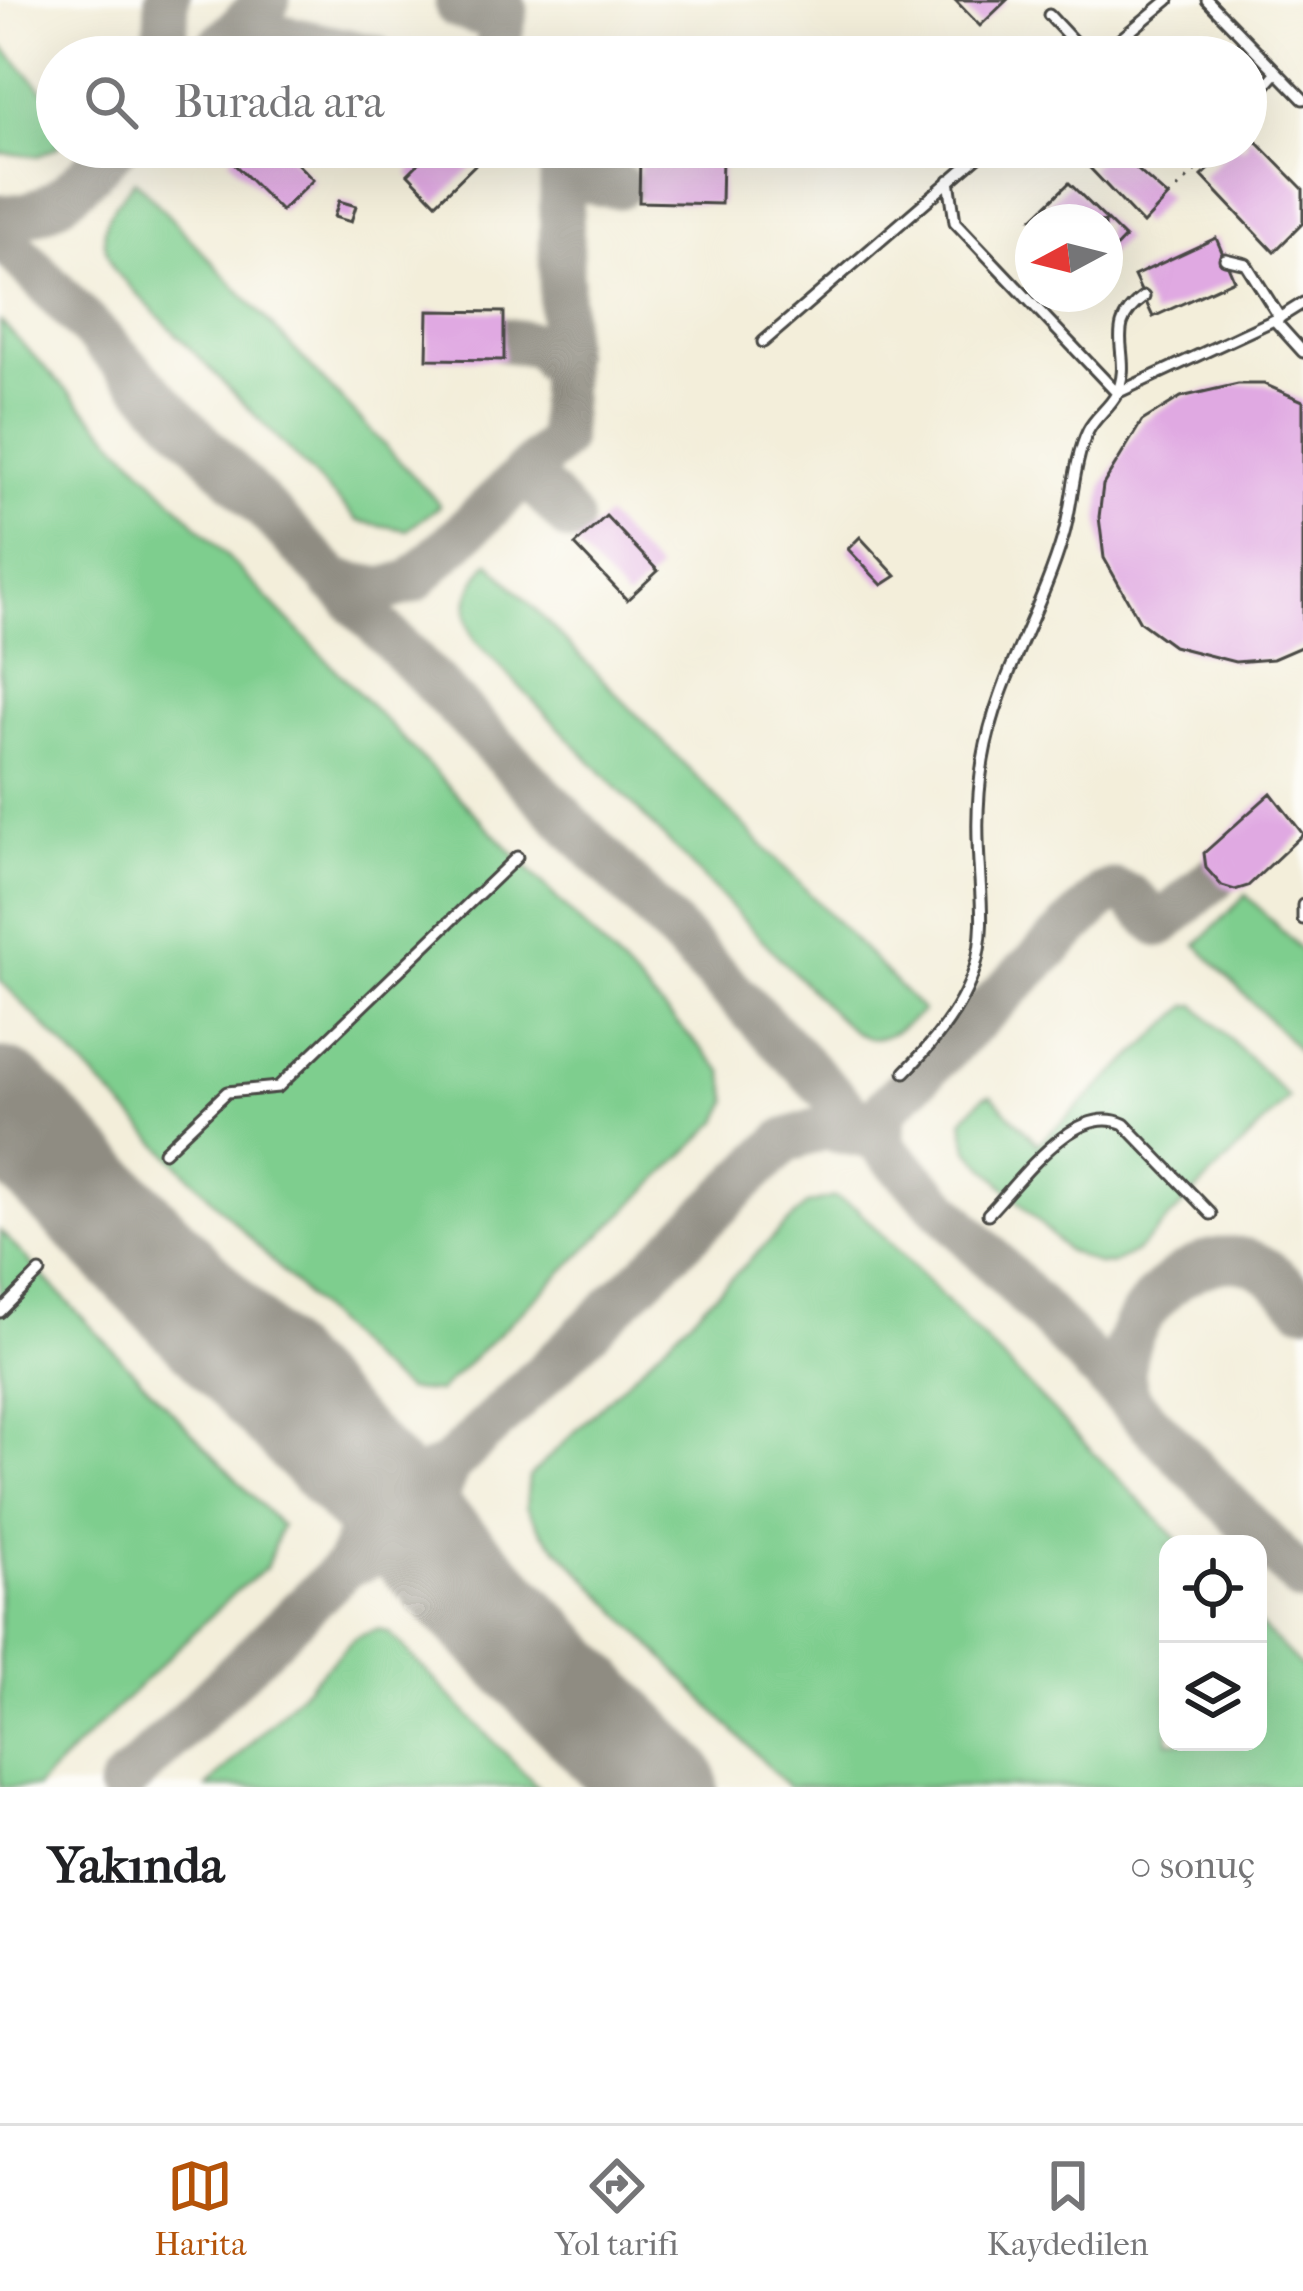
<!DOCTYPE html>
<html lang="tr">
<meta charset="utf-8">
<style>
:root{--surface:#fff;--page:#f6f6f6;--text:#202124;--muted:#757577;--line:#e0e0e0;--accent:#b45309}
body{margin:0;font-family:"IM FELL French Canon",serif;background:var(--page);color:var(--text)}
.controls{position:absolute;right:36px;bottom:36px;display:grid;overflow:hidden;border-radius:24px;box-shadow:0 12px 48px #0002}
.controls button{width:108px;height:108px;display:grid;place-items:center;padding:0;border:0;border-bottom:3px solid var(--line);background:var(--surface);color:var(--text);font:60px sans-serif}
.compass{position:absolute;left:1015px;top:204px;width:108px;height:108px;border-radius:50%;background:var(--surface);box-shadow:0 12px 48px #0002;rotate:263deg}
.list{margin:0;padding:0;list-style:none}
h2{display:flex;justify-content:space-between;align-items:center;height:156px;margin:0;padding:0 48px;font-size:51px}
h2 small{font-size:39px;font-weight:400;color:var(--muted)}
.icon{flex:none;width:66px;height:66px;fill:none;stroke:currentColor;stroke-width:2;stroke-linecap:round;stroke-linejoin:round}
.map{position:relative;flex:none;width:1303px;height:1787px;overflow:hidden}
.search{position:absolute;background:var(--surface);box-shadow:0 12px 48px #0002;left:36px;right:36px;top:36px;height:132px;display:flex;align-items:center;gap:30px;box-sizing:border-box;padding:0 42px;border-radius:66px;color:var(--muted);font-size:45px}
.sheet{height:336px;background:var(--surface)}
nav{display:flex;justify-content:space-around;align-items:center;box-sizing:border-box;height:168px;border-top:3px solid var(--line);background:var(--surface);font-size:33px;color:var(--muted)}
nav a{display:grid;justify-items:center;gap:6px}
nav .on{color:var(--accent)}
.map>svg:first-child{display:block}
</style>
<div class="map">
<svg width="1303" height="1787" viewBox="0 0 1303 1787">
<rect width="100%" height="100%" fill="#fdfcf7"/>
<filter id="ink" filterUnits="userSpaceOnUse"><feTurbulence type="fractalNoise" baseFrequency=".00833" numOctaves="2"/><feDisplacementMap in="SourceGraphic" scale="24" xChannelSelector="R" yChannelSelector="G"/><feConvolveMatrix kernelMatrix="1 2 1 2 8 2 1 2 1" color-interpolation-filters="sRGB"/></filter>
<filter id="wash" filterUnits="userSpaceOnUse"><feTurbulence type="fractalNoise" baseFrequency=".004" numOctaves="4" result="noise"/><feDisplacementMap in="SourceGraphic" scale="48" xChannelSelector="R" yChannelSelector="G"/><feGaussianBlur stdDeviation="2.7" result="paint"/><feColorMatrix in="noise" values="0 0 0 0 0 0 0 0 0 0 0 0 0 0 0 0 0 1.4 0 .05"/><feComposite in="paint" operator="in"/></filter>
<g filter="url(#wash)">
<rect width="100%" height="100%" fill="#f3eeda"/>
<path fill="#7ece8e" stroke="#547c5c" stroke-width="3" d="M0 44 57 105 58 147 38 156 0 153Z
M135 180 435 499 440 506 407 530 358 521 115 271C93 228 107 215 135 180Z
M0 321 723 1071 729 1101 719 1121 438 1392 406 1390 372 1364 0 980Z
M489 562 923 1011C875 1049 868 1049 824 1004L474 639C460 608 468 587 489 562Z
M1246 895 1303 952V1055L1197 945Z
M1196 1005 1289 1098 1138 1250 1111 1264H1098L1066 1250 968 1149 963 1120 983 1097 991 1095 1038 1144 1188 1006Z
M834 1197 856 1208 1182 1544H1168V1742H1258V1623L1303 1669V1787H788L541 1531 526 1507 529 1477 807 1204Z
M0 1231 281 1526 266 1568 235 1592 36 1787H0Z
M379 1629 389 1633 538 1787H207L356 1637Z"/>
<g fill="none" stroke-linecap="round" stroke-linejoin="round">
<path stroke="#8f8c82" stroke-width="45" d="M457 6 479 13 506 10 496 52
M235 33 269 34 374 57
M165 57 167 0
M209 57 268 0
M562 171V154C575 180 593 184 619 186
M0 216C52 221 81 180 115 147
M0 235 1303 1581
M504 340 540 345 560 371
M539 486 570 520
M333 581 383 590 413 581 560 440 562 147
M883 1147 884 1110 1105 894 1115 891 1131 897 1160 925 1213 879
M1132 1404C1096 1343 1179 1248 1243 1260 1269 1266 1285 1286 1303 1304
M442 1561 432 1506 448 1466
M347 1565 386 1551 442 1561
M120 1787 347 1565 363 1525 358 1475 418 1479 448 1466 785 1141 824 1128 874 1138"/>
<path stroke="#8f8c82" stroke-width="114" d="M0 1105 662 1787"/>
</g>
<g id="blocks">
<path fill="#e0a9e2" d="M955 0H1007L980 26Z
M1248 133 1303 189V223L1274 252 1202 176 1233 147H1246Z
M241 147H281L313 180 281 211 229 159Z
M435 147 490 150 436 203 408 174Z
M1112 147 1168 197 1143 224 1090 168Z
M640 155 722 156 721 204 639 202Z
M1069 183 1125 238 1105 259V222L1033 218Z
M339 201 356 206 351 222 334 217Z
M1216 238 1234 280 1153 317 1134 276Z
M428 311 504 312V360L427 359Z
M1238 384H1264L1303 401V646L1273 659 1235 662 1173 646 1140 622 1104 558 1099 517 1103 485 1142 421 1181 397Z
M606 516 658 571 627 600 575 545Z
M860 537 896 576 882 585 848 549Z
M1271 793 1303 834 1248 886 1235 890 1222 886 1206 868 1204 853Z"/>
</g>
</g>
<g filter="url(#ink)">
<use href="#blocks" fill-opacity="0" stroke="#494845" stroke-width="3"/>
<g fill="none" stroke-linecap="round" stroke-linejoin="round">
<g stroke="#494845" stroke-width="15">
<path id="service" d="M1207 0 1303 99
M1049 15 1088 57
M1099 57 1168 0
M1252 100 1277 72
M949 180 955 222 1117 393 1274 320 1303 352
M1225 259 1246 264 1280 318
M1279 318 1303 303
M763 342 989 147
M1303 905V919
M905 1072C1028 948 960 905 983 760 996 681 1041 613 1063 537 1073 504 1073 462 1088 431 1095 417 1109 408 1116 395 1136 355 1099 329 1144 297
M164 1152 227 1092 278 1087 517 857
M988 1214C1019 1183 1074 1101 1124 1124L1211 1214
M0 1312 40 1272"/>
</g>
<path stroke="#494845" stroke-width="3" stroke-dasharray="3 9" stroke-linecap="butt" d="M1140 170 1165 147
M1168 197 1195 172"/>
<use href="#service" stroke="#fff" stroke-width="9"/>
</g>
</g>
</svg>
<div class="controls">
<button><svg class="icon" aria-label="locate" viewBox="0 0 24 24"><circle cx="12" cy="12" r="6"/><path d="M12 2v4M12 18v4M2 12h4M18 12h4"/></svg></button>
<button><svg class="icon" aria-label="layers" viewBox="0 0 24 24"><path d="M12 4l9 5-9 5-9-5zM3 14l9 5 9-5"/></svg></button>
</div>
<svg class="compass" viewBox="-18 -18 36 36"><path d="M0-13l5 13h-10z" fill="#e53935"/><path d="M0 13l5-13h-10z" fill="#757577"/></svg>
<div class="search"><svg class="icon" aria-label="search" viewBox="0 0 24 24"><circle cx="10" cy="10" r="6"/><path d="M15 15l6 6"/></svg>Burada ara</div>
</div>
<section class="sheet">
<h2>Yakında<small>0 sonuç</small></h2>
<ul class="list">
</ul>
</section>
<nav>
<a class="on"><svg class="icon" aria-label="map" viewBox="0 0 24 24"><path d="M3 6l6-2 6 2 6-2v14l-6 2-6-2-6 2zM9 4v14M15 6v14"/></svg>Harita</a>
<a><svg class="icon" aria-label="directions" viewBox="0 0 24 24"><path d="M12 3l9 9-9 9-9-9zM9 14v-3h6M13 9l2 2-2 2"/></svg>Yol tarifi</a>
<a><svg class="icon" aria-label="saved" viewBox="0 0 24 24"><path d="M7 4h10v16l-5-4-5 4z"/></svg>Kaydedilen</a>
</nav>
